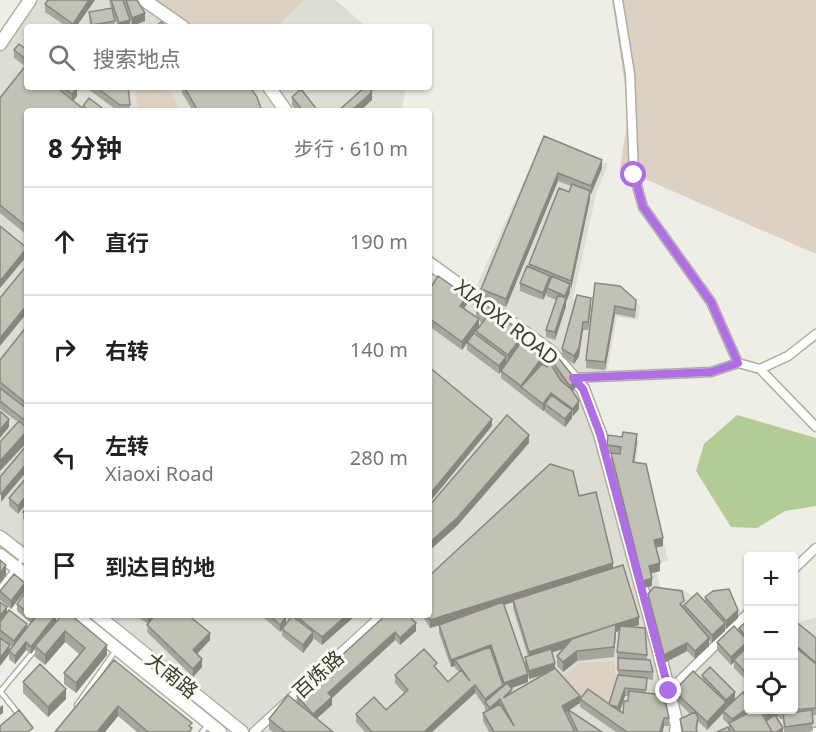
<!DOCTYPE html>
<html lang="zh">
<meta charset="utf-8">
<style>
:root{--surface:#fff;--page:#f6f6f6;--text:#222;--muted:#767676;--line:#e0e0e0}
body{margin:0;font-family:"Noto Sans","Noto Sans SC",sans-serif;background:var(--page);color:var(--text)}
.controls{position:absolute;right:18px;bottom:18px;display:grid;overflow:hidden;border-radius:6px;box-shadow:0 2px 4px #0004}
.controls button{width:54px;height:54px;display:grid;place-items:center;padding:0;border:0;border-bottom:2px solid var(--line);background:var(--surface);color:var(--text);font:30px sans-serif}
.stop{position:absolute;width:18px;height:18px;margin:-14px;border:4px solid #af6ee4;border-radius:50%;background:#fff}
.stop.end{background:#af6ee4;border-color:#fff;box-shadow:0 2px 6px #0008}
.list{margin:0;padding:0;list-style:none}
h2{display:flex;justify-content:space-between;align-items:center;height:78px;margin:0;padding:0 24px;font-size:26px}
h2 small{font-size:20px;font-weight:400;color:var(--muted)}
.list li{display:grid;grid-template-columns:39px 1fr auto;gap:18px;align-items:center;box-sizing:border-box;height:108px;padding:0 24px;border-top:2px solid var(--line)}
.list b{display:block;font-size:22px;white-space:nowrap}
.list p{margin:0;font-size:20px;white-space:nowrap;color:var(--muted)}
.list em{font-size:20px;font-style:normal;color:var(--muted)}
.icon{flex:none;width:33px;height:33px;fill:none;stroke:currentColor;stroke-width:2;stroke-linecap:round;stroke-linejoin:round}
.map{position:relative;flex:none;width:816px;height:732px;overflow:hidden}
.search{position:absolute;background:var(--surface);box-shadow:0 2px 4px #0004;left:24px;top:24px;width:408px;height:66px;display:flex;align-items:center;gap:15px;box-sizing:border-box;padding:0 21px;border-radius:6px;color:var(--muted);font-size:22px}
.panel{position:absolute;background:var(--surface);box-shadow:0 2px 4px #0004;left:24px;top:108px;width:408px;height:510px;border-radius:6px}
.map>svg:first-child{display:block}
</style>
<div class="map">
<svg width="816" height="732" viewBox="0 0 816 732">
<rect width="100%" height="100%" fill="#eeede6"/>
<path fill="#dddcd5" d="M30 0H144L183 27H27V87H269L286 111H27V562L0 541V44Z
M305 0H335L367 27H276Z
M274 87H406L401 111H287Z
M543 139 608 164 596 194 573 299 587 302 605 283 623 290 640 306 638 320 617 317 607 373H588L578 375 600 434 639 440 635 468 647 470 668 561 655 564 661 592 679 588 702 602 712 596 731 595 748 627V710H794L797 623 816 617V732H242L97 615H429V263L473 294Z"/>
<path fill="#dcd1c2" d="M144 0H305L276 27H183Z
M612 0H816V254L620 168 629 112Z
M135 87H166L172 94 179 111H138Z
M614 661 616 680 608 704 586 689 581 697 562 677 579 663Z"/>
<path fill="#b3cc95" d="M737 415 816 438V506L785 511 757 528 731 527 696 471 704 444Z"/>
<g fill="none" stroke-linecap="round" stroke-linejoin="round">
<g stroke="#aeaea1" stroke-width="7">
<path id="lane" d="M0 588 24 557
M0 691 20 716
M0 692 34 651
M77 705 116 650
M202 732 208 725"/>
</g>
<g stroke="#aeaea1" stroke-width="11">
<path id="street" d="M618 0 630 74 634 175 643 207 711 302 738 363
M760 369 788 356 816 334
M573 378 711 372 738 363 760 369 816 427
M794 569 816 548
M669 691 748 613
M254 732 382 615
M815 732H816"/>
</g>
<g stroke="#afaf9d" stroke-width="15">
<path id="secondary" d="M144 0 183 27
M0 44 30 0
M269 87 286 111
M429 263 550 351 583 389 600 434 658 648 677 725 676 732
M0 537 27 558
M0 555 27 576
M75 615 220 732
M97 615 242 732"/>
</g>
<use href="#lane" stroke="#fff" stroke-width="4"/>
<use href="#street" stroke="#fff" stroke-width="8"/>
<use href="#secondary" stroke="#fff" stroke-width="12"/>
</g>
<path fill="#a7a69d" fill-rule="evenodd" d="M48 0H95L76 27H67L45 12V4Z
M109 0H137L145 21 132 26 127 11 130 27H118L114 15 115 27H90L89 12 111 8Z
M14 50H27V87H75L77 96 73 101 83 109V106L106 111H27V235L0 213V98L25 66 14 58Z
M85 87H128L130 111H118Z
M182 87H250L262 111H193L182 93Z
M292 97 318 111H297L292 105Z
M544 136 602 168 591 194H590V199L571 289 570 288V292L566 302V306L555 340 546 337V330L556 300 547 296V292L543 300 520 291V283L529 267V264L569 192 571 186 558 181 506 307 481 297V289Z
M595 283 636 308 635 318 615 314 605 370 586 368V360Z
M429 290 467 304 464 309 476 317V310L524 340 544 363 543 364 547 367 554 368V364L576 387 573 391 579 409 573 416 572 415V418L565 427 545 412V410L543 411 501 378V372L499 374 467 350V343L462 350 429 326ZM479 320 482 323 476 331V334L474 333 479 327Z
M591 306 588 330H583L579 356 574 364 562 357V349Z
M27 326V442L0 471V442L18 422 0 409V360Z
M637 442 634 462 663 546 656 548 660 571 651 573 652 586 643 588 611 461V454L607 453V445Z
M27 477 18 514 9 506V498Z
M579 496 639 625 631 627 647 655V660L653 672V680L647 679 646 693 669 718V726H664L663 732H616L580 707V699L609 704 618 677V660H617V652L619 631 616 632 614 657 577 661 563 672 557 666V656L563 649 552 652 555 668 580 703 569 710 602 732H489L483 721V713L487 711 485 710V707L475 693 432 732H365L356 722V714L386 710 404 693 395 683V675L437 669 448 682 459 672 455 668V666L451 667 439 633V625L446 623 430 628 422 615H429ZM513 602V608L528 656 525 657V665L504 605ZM528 675 529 679 542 675 512 693 511 688 528 682ZM625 696H629L628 701 623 713 620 712Z
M27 507V523L23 519V512Z
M27 590V615H56V621L107 655 76 693 64 684V673L80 655 65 642 45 665 35 657V649L31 654 26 650 15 664 9 659V654L0 666 12 647 0 638V602L7 613 27 629 31 623 17 611V604Z
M0 591H25L11 609 0 600Z
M648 594 684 605 705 602V597L738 618 726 629 725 627V631L712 643 709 640V646L695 659 687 651 664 663 648 602Z
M135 615H154L151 620 210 640 197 654 202 667 193 677 147 632 148 624Z
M261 615H284L286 623 290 619 285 615H356L322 645 313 638V640L303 653 282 636V630L280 632Z
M386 615 416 631 400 645 395 640 332 698V705L316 719 333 732H273L269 729V719L297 703V696Z
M794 623 816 638V715L812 716 813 731 805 732H784L783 719H780L778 716 777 717 783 732H717L729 730V725L723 719V713L707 730 698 721 697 732H681L680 719 690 714 674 698V691L702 680V675L735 692 726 709 794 710Z
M748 625V644V643V647V646V688V682L734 668V662L731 665 717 650V642L739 632V628Z
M114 660 192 732H137L118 716 105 732H55Z
M23 682 66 699 48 717 23 693Z"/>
<path fill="#88877f" d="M89 0H95L76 27H73V24Z
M145 13V21L132 26V18Z
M130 20V27H119V23Z
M77 88V96L72 102V94Z
M372 92V100L360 111H351Z
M602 160V168L591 194V186Z
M558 173V181L506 307V299Z
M590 191V199L571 289V281Z
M27 248V256L0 288V281Z
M550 276V284L547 288V292L543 300V293Z
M570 284V292L566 302V306L555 340V332L565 300V296Z
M467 296V304L460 314V306Z
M591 298V306L588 330V322Z
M27 305V313L0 346V338Z
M615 306V314L605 370V362Z
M479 319V327L462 350V342Z
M583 322V330L579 356 574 364V356Z
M524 334V342L508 363V355Z
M544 355V363L524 390 521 387V386Z
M506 357V365L499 374V366Z
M576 380V387L570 394V386Z
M551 393V401L545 404V410L543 411V404Z
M579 401V409L573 416V409Z
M572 410V418L565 427V419Z
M9 419V427L0 438V430Z
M492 419V426L429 503V495Z
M27 431V442L0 471V461Z
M637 434V442L633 470V462Z
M529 435V443L457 526 429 551V543Z
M27 463V471L1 502V494Z
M27 495V503L18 514V506Z
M663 538V546L654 548V540Z
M613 563V571L430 628V620Z
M660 563V571L649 574V566Z
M6 565V575L0 583V573Z
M652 578V586L643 588V581Z
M25 583V591L11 609V601Z
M7 607V615L0 624V616Z
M738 610V618L726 629V621Z
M56 615V622L35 646V649L31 654V647Z
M148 615H154L148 624Z
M347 615H356L322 645V637Z
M286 617V625L280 632V625Z
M639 617V625L616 632 614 657 615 632 529 660V652Z
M416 623V631L400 645V638Z
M725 623V631L712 643V635Z
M27 624V632L14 649V641Z
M65 631V642L45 665V655Z
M313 632V640L303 653V645Z
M395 632V640L332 698V705L313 722V714L328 693Z
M210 633V640L193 658V650Z
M709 638V646L695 659V651Z
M748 641V649L731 665V657Z
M26 642V650L15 664V656Z
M687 643V651L664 663V655Z
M10 645 9 654 0 666V658Z
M107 645V655L76 693V683Z
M491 645V653L455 660V666L451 667V660Z
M577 651V661L563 672V662Z
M202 659V667L193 677V669Z
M555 663V671L529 679V671Z
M528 674V682L504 691V683Z
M475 685V693L432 732H424Z
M503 685V693L485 702V699Z
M625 688V696L618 715V707Z
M66 689V699L48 717V707Z
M735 692V700L726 708V700Z
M580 696V703L568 711 567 709V711L562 714V706Z
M500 699V707L490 715V708Z
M726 702V710L707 730V722Z
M3 705V713L0 715V707Z
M118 706V716L105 732H97Z
M748 708V710H755L732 727V719Z
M776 710H778V716L766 724V716Z
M664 718V726L662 732H660Z
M783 728V732H776Z"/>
<path fill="#c2c1b6" stroke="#88877f" stroke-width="1.5" d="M48 0H89L73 24 45 4Z
M111 0H123L130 20 119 23Z
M126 0H137L145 13 132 18Z
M112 8 115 21 92 25 89 12Z
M161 22 166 27H155Z
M19 44 27 50V60L14 50Z
M27 64V87H56L86 111H27V227L0 205V98Z
M63 87H75L77 88 72 94Z
M96 87H128L130 105H120Z
M184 87H250L257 97 262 111H198Z
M365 87H368L372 92 351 111H338Z
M301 89 318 111H303L292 97Z
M89 98 106 111H90L83 106Z
M544 136 602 160 591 186 558 173 506 299 481 289Z
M572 184 590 191 571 281 529 264 559 188 569 192Z
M0 226 27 248 0 281Z
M27 265V305L0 338V298Z
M527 266 550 276 543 293 520 283Z
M438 276 467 296 460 306 479 319 462 342 429 318V290Z
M552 276 570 284 565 296 547 288Z
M595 283 620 286 636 300 635 310 615 306 605 362 586 360Z
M558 295 566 298 555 332 546 330Z
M577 295 591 298 588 322H583L579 348 574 356 562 349Z
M482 302 524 334 508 355 476 331 486 318 476 310Z
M27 326V404L0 382V360Z
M474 333 506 357 499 366 467 342Z
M523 339 544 355 521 386 501 371Z
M556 355 576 380 570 386 554 364Z
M549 363 552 366 561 381 571 389 579 401 573 409 551 393 543 404 521 387 542 364 547 367Z
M429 367 492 419 429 495Z
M0 388 27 409V422L0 401Z
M551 395 572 410 565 419 545 404Z
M0 412H1L9 419 0 430Z
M507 415 529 435 457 518 429 543V506Z
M19 421 27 428V431L0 461V442Z
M623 432 637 434 633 462 646 464 663 538 654 540 660 563 649 566 652 578 643 581 611 453 620 454 621 447 607 445 608 435 622 437Z
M27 445V463L1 494 0 493V477Z
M550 464 573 471 579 496 596 492 613 563 430 620 427 615H429V576Z
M27 477V495L18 506 9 498Z
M27 507V515L23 512Z
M0 560 6 565 0 573Z
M623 565 639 617 529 652 513 600Z
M14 574 25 583 11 601 0 591Z
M654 587 682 591 684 601 680 604 709 638 695 651 687 643 664 655 648 594Z
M729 589 738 610 726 621 705 597 713 591Z
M27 590V612L17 604Z
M697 593 725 623 712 635 684 605Z
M0 602 7 607 0 616Z
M503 602 528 674 504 683 491 645 451 660 439 625Z
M9 610 27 624 14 641 0 630V622Z
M37 615H56L31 647 26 642 15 656 9 651Z
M62 615H71L107 645 76 683 64 673 85 648 65 631 45 655 35 646Z
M155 615H188L210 633 193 650 202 659 193 669 147 625Z
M269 615H283L286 617 280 625Z
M295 615H347L322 637Z
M386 615H408L416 623 400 638 395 632 328 693 332 697 313 714 297 696Z
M292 616 313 632 303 645 282 629Z
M795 621 816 638V663L794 644V623Z
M746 622 748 625V639L739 628Z
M616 624 614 647 577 651 563 662 557 656 572 639Z
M620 626 645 628 647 655 617 652Z
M734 626 748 641 731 657 717 642Z
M0 638 10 645 0 658Z
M748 646V675L734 660Z
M794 646 816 664V708L780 711 779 710H794Z
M490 647 503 685 485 699 475 685 424 732H372L356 714 374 697 386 710 408 690 395 675 424 649 437 663 434 666 448 682 461 670 470 681 455 660Z
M551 649 555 663 529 671 525 657Z
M618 658 650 660 653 672 618 670Z
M114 660 192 723 189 726 192 728 189 732H148L118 706 97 732H55Z
M40 664 66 689 48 707 23 682Z
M710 667 735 692 726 700 702 675Z
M555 668 580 696 562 706 575 732H494L483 713 500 704 514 726 500 699 490 708 485 702 507 683 512 689 503 698Z
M693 671 726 702 707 722 674 691Z
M618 675 647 678 646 690 625 688 618 707 610 705 623 713 624 701H628L629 691 664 695 669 718H664L660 731 663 732H627L580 699 588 689 609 704Z
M743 692 748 698V708L732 719 723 711Z
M288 695 333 732H285L269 719Z
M567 709 602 732H578Z
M19 710 33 728 28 732H0V726Z
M754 710H760L772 732H735L729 723Z
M762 710H776L766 716Z
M812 710 813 723 785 727 783 714Z
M695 712 698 718 696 728 697 732H683L680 719Z
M775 715 783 728 776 732H772L766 721Z
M728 727 730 732H717Z"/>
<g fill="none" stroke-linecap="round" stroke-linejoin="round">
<path stroke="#af6ee4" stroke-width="8" d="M634 175 643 207 711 302 738 363 711 372 573 378 583 389 600 434 669 691"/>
</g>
<g text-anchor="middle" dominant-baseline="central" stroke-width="6" stroke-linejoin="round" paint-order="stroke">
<g font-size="20" fill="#3d3e27" stroke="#fafaf7">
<text transform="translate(507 322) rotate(38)">XIAOXI ROAD</text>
<text transform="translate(318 674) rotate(-42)">百炼路</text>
<text transform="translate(172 675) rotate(39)">大南路</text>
</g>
</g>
</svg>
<div class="controls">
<button>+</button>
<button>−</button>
<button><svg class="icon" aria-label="locate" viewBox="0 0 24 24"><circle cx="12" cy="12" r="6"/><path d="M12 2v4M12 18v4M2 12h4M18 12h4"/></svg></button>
</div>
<div class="stop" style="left:634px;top:175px"></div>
<div class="stop end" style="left:669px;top:691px"></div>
<div class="search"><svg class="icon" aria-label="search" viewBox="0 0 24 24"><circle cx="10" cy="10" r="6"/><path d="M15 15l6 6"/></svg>搜索地点</div>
<section class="panel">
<h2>8 分钟<small>步行 · 610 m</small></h2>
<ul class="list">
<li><svg class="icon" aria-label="ahead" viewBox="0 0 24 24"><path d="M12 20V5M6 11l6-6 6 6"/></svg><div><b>直行</b></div><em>190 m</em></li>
<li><svg class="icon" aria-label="right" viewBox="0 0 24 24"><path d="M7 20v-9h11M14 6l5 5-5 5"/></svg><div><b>右转</b></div><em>140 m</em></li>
<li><svg class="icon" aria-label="left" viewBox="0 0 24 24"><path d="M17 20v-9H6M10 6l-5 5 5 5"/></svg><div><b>左转</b><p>Xiaoxi Road</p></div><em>280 m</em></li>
<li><svg class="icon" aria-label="arrive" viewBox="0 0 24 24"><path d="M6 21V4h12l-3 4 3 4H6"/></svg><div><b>到达目的地</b></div></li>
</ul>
</section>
</div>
